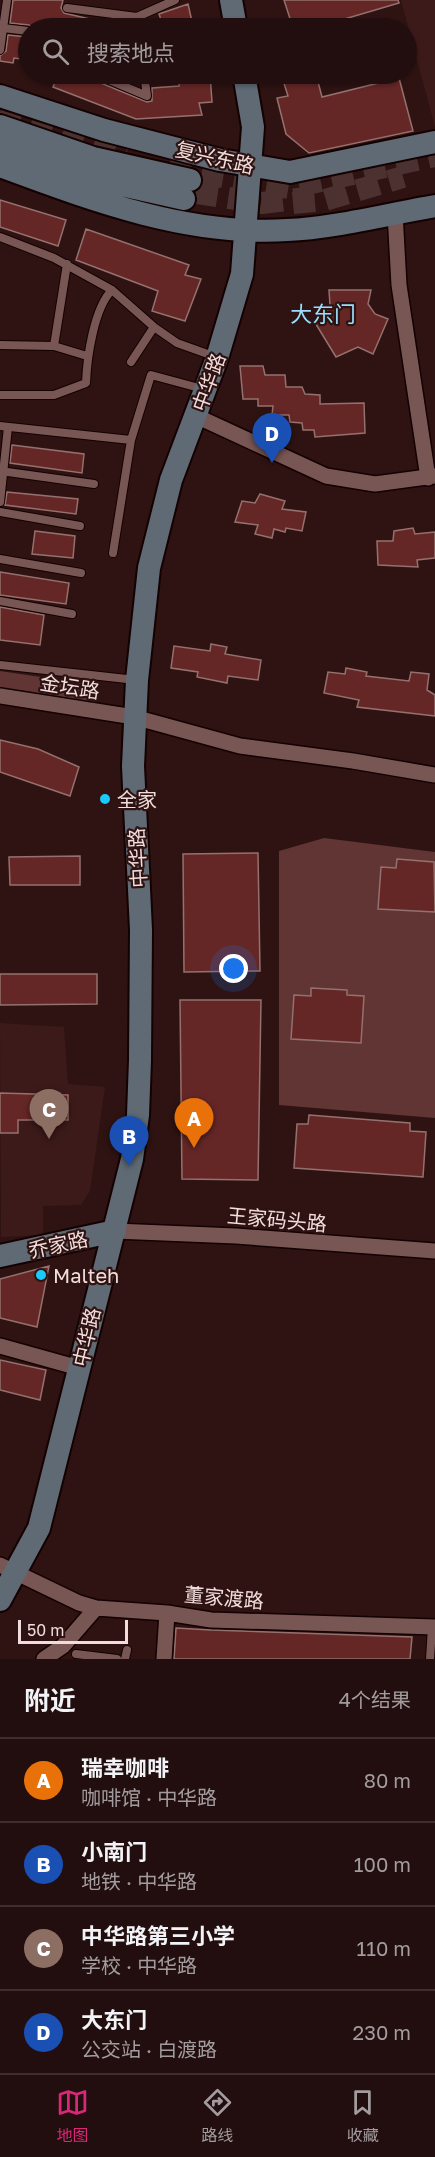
<!DOCTYPE html>
<html lang="zh">
<meta charset="utf-8">
<style>
:root{--surface:#220e0e;--page:#2a1717;--text:#f1f3f6;--muted:#a29c9e;--line:#3f2e2e;--accent:#db2777}
body{margin:0;font-family:"Golos Text","Noto Sans SC",sans-serif;background:var(--page);color:var(--text)}
.scale{position:absolute;left:18px;bottom:15px;width:110px;box-sizing:border-box;padding-left:6px;border:3px solid #f1dddb;border-top:0;font-size:16px;line-height:21px;white-space:nowrap;color:#f1dddb;-webkit-text-stroke:4px #2e1312;paint-order:stroke}
.you{position:absolute;left:234px;top:969px;width:21px;height:21px;margin:-15px;border:4px solid #fff;border-radius:50%;background:#1a73e8;box-shadow:0 0 0 9px #1a73e833}
.badge{display:grid;place-items:center;width:39px;height:39px;border-radius:50%;background:var(--accent);color:#fff;font-size:20px;font-weight:700}
.pin{position:absolute;translate:-50% -50px;filter:drop-shadow(0 2px 3px #0008)}
.pin::after{content:'';position:absolute;top:32px;width:21px;height:18px;background:inherit;clip-path:polygon(0 0,100% 0,50% 100%)}
.list{margin:0;padding:0;list-style:none}
h2{display:flex;justify-content:space-between;align-items:center;height:78px;margin:0;padding:0 24px;font-size:26px}
h2 small{font-size:20px;font-weight:400;color:var(--muted)}
.list li{display:grid;grid-template-columns:39px 1fr auto;gap:18px;align-items:center;box-sizing:border-box;height:84px;padding:0 24px;border-top:2px solid var(--line)}
.list b{display:block;font-size:22px;white-space:nowrap}
.list p{margin:0;font-size:20px;white-space:nowrap;color:var(--muted)}
.list em{font-size:20px;font-style:normal;color:var(--muted)}
.icon{flex:none;width:33px;height:33px;fill:none;stroke:currentColor;stroke-width:2;stroke-linecap:round;stroke-linejoin:round}
.map{position:relative;flex:none;width:435px;height:1659px;overflow:hidden}
.search{position:absolute;background:var(--surface);box-shadow:0 2px 4px #0004;left:18px;right:18px;top:18px;height:66px;display:flex;align-items:center;gap:15px;box-sizing:border-box;padding:0 21px;border-radius:33px;color:var(--muted);font-size:22px}
.sheet{height:414px;background:var(--surface)}
nav{display:flex;justify-content:space-around;align-items:center;box-sizing:border-box;height:84px;border-top:2px solid var(--line);background:var(--surface);font-size:16px;color:var(--muted)}
nav a{display:grid;justify-items:center;gap:3px}
nav .on{color:var(--accent)}
.map>svg:first-child{display:block}
</style>
<div class="map">
<svg width="435" height="1659" viewBox="0 0 435 1659">
<rect width="100%" height="100%" fill="#2e1312"/>
<path fill="#3c1a19" d="M401 0H435V127Z
M0 1023 64 1027 68 1084 105 1087 90 1191 81 1205 43 1206V1235L1 1237Z"/>
<path fill="#613533" d="M0 671 96 685 95 704 0 688Z
M324 838 435 852V1118L279 1105V851Z"/>
<path fill="#652726" stroke="#94716e" stroke-width="1.5" d="M13 0H63L61 8 64 13 116 25V28H33L29 25 10 23Z
M284 0H398L399 3 314 28H293Z
M188 4 193 26 182 28 161 20 159 14Z
M8 35 28 37V60L14 58 13 63 0 61V56L6 51Z
M59 74H79L147 102 152 101V88L179 86 180 76 210 74 212 102 199 103 202 115 136 119 53 87Z
M281 74H316L322 97 399 78 413 131 309 153 286 134 277 98 288 96Z
M0 200 66 220 58 246 0 227Z
M86 229 189 265 185 275 201 279 185 321 152 311 158 291 76 260Z
M329 290H371L368 304 375 314 388 319 373 354 358 347 336 357 314 321 325 316 330 305Z
M240 366H263L265 375H285L286 387H302L305 394 320 395V404L364 403 365 433 315 437 314 430H303L302 423 290 422 289 415H272L273 406H258V399H243Z
M12 445 84 454 82 473 10 463Z
M7 492 78 499 76 514 5 505Z
M260 494 285 501 282 509 306 512 302 531 286 528 285 532 274 529 272 538 255 534 258 525 235 522 242 501 255 503Z
M413 528 415 534 435 532V558L417 560 418 567 378 565 377 541H393L394 531Z
M35 531 75 536 73 558 32 554Z
M0 572 69 583 66 604 0 595Z
M0 607 44 615 40 645 0 640Z
M211 644 227 647 225 654 261 660 258 680 228 676 227 683 197 677 198 672 171 668 174 646 210 651Z
M346 668 367 672 366 676 409 681 411 672 429 674 427 690 435 695V716L357 707 359 700 324 693 328 672 345 674Z
M0 740 38 749 79 767 70 796 0 772Z
M258 853 260 971 184 972 183 854Z
M80 856V885H10L9 857Z
M397 859 434 862 435 912 378 909 381 867 396 868Z
M0 974H97V1004L0 1005Z
M311 988 347 990V995L364 996 361 1043 291 1039 294 995 311 996Z
M180 1000H261L258 1180 182 1179Z
M0 1093 68 1095V1120H18V1133H0Z
M309 1115 410 1123V1131L426 1132 423 1177 294 1168 297 1124H308Z
M49 1266 37 1327 0 1318V1279Z
M0 1360 46 1370 40 1400 0 1390Z
M176 1628 211 1630 412 1637 410 1659H174Z"/>
<g fill="none" stroke-linecap="round" stroke-linejoin="round">
<path stroke="#4b3130" stroke-width="22" stroke-dasharray="22 11" stroke-linecap="butt" d="M0 112 125 157
M169 168 289 188 435 156
M163 188 262 203 306 198
M293 203 325 200 403 177"/>
<g stroke="#140101" stroke-width="10">
<path id="lane" d="M67 8 137 17 175 0
M137 17 138 28
M3 28 28 31
M0 50 7 0
M95 74 147 96 144 74
M0 237 54 258 112 290 154 327 177 343 216 357
M0 345 54 346 87 356
M54 346 67 264
M131 362 154 327
M0 395H54L86 383C87 357 94 308 112 290
M0 426 131 440
M0 471 94 484
M0 502 8 427
M0 512 80 526
M113 553 131 440 151 375 203 389
M0 559 81 573
M0 601 72 614
M0 665 136 680
M76 1654 117 1659
M125 1659 127 1650
M430 1659 432 1627"/>
</g>
<g stroke="#140101" stroke-width="18">
<path id="street" d="M395 213 399 285 428 478
M196 416 326 476 375 484 435 476
M0 696 134 717 240 746 353 761 435 775
M115 1231 236 1236 435 1251
M0 1346 79 1368
M0 1565 79 1603 96 1608 167 1613 211 1620 435 1627
M44 1659 63 1646 96 1608
M164 1659 167 1613"/>
</g>
<g stroke="#140101" stroke-width="26">
<path id="secondary" d="M231 0 236 28
M0 96 104 130 220 160 290 172 435 142
M0 126 93 158 190 180
M0 146 108 182 184 199
M0 166C92 200 187 236 287 230 334 228 388 214 435 206
M0 1256 115 1231
M0 1600 39 1528 132 1159 138 1115 140 1060 141 930 133 766 137 680 149 568 171 480 217 358 242 274 253 127 244 74"/>
</g>
<use href="#lane" stroke="#785654" stroke-width="8"/>
<use href="#street" stroke="#785654" stroke-width="15"/>
<use href="#secondary" stroke="#5f6a74" stroke-width="22"/>
</g>
<g fill="#1acafc" stroke="#2e1312" stroke-width="2">
<circle cx="105" cy="799" r="6"/>
<circle cx="41" cy="1275" r="6"/>
</g>
<g text-anchor="middle" dominant-baseline="central" stroke-width="4.5" stroke-linejoin="round" paint-order="stroke">
<g font-size="20" fill="#f1dddb" stroke="#2e1312">
<text transform="translate(215 157) rotate(13)">复兴东路</text>
<text transform="translate(208 382) rotate(-70)">中华路</text>
<text transform="translate(70 686) rotate(9)">金坛路</text>
<text transform="translate(137 858) rotate(-93)">中华路</text>
<text transform="translate(277 1219) rotate(5)">王家码头路</text>
<text transform="translate(58 1244) rotate(-12)">乔家路</text>
<text transform="translate(86 1337) rotate(-77)">中华路</text>
<text transform="translate(224 1597) rotate(5)">董家渡路</text>
</g>
<g font-size="20" fill="#f1dddb" stroke="#2e1312" text-anchor="start">
<text x="117" y="799">全家</text>
<text x="53" y="1275">Malteh</text>
</g>
<g font-size="22" fill="#99dffb" stroke="#2e1312">
<text x="323" y="313">大东门</text>
</g>
</g>
</svg>
<div class="scale">50 m</div>
<div class="you"></div>
<div class="pin badge" style="left:194px;top:1148px;background:#e8710a">A</div>
<div class="pin badge" style="left:129px;top:1166px;background:#1a4fb4">B</div>
<div class="pin badge" style="left:49px;top:1139px;background:#8d6e63">C</div>
<div class="pin badge" style="left:272px;top:463px;background:#1a4fb4">D</div>
<div class="search"><svg class="icon" aria-label="search" viewBox="0 0 24 24"><circle cx="10" cy="10" r="6"/><path d="M15 15l6 6"/></svg>搜索地点</div>
</div>
<section class="sheet">
<h2>附近<small>4个结果</small></h2>
<ul class="list">
<li><span class="badge" style="background:#e8710a">A</span><div><b>瑞幸咖啡</b><p>咖啡馆 · 中华路</p></div><em>80 m</em></li>
<li><span class="badge" style="background:#1a4fb4">B</span><div><b>小南门</b><p>地铁 · 中华路</p></div><em>100 m</em></li>
<li><span class="badge" style="background:#8d6e63">C</span><div><b>中华路第三小学</b><p>学校 · 中华路</p></div><em>110 m</em></li>
<li><span class="badge" style="background:#1a4fb4">D</span><div><b>大东门</b><p>公交站 · 白渡路</p></div><em>230 m</em></li>
</ul>
</section>
<nav>
<a class="on"><svg class="icon" aria-label="map" viewBox="0 0 24 24"><path d="M3 6l6-2 6 2 6-2v14l-6 2-6-2-6 2zM9 4v14M15 6v14"/></svg>地图</a>
<a><svg class="icon" aria-label="directions" viewBox="0 0 24 24"><path d="M12 3l9 9-9 9-9-9zM9 14v-3h6M13 9l2 2-2 2"/></svg>路线</a>
<a><svg class="icon" aria-label="saved" viewBox="0 0 24 24"><path d="M7 4h10v16l-5-4-5 4z"/></svg>收藏</a>
</nav>
